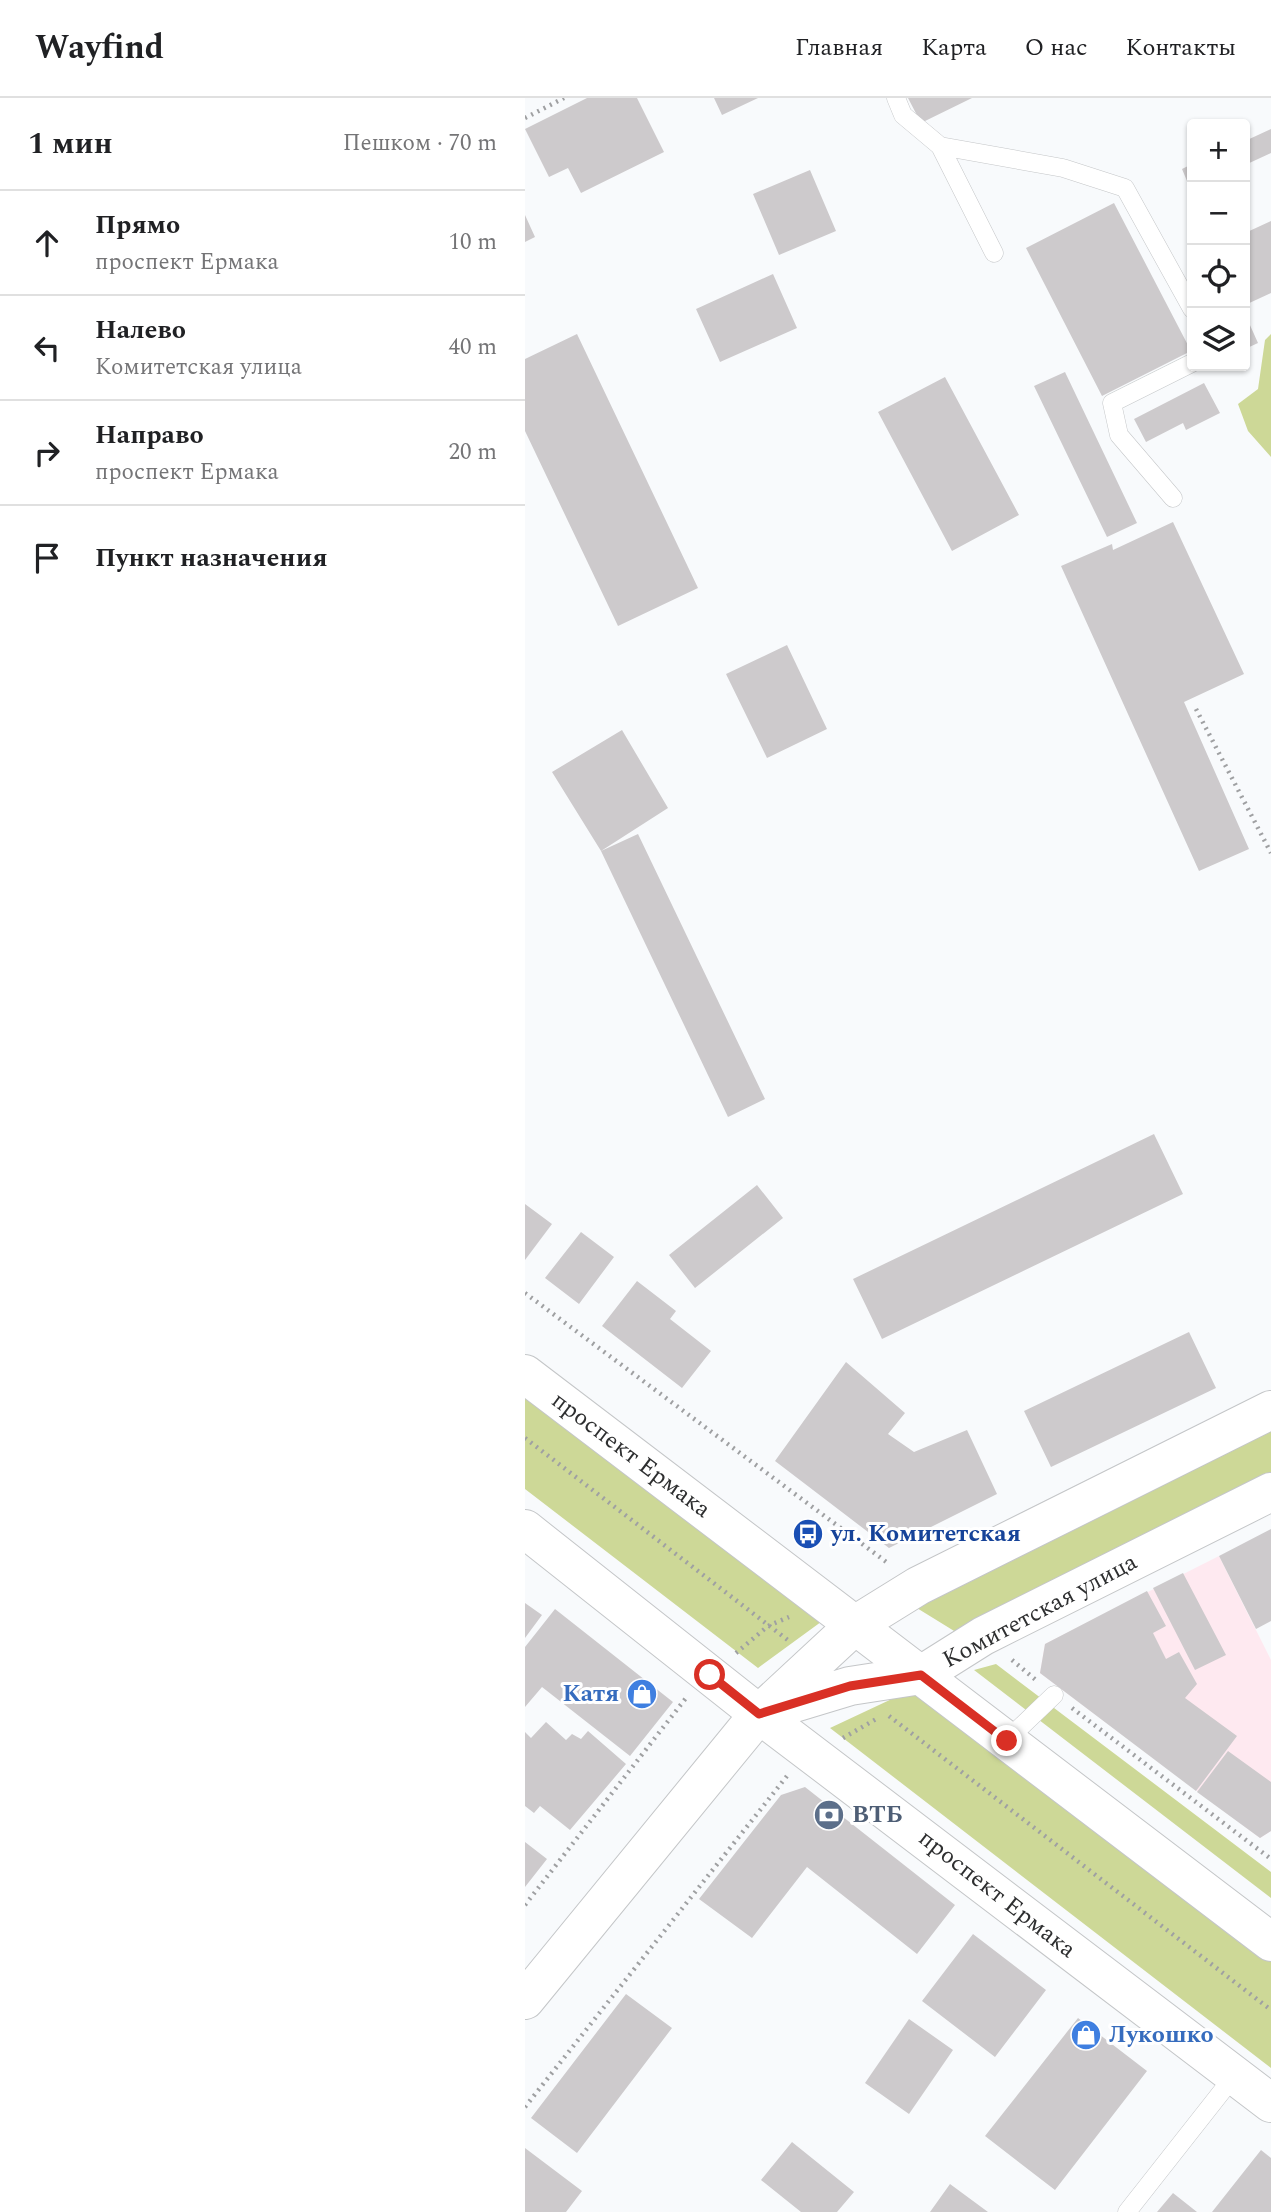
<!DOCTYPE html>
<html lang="ru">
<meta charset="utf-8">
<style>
:root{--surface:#fff;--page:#f2f2f2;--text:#202124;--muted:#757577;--line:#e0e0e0}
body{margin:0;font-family:Spectral,serif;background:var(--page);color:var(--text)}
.controls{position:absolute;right:21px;top:21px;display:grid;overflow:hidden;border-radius:7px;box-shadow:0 2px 5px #0004}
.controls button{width:63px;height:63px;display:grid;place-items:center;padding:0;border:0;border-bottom:2px solid var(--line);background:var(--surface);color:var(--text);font:35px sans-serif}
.stop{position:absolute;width:21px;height:21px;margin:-16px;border:5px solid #d93025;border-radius:50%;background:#fff}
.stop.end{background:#d93025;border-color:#fff;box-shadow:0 2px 7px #0008}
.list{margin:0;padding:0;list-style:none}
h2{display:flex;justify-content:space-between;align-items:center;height:91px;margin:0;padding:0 28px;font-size:30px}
h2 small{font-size:23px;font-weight:400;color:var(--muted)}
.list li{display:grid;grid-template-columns:46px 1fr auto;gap:21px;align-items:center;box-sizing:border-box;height:105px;padding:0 28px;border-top:2px solid var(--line)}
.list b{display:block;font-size:26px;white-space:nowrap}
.list p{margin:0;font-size:23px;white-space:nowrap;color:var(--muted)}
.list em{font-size:23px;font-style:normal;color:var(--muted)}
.icon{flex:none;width:38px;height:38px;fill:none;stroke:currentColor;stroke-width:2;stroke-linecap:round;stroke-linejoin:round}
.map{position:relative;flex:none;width:746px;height:2114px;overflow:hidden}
header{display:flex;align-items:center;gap:42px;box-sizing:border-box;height:98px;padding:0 35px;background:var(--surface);border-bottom:2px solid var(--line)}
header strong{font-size:33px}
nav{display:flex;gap:38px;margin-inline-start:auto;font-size:24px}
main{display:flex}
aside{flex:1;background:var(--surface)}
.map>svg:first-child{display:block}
</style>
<header>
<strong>Wayfind</strong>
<nav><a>Главная</a><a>Карта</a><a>О нас</a><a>Контакты</a></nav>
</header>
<main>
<aside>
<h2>1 мин<small>Пешком · 70 m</small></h2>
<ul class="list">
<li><svg class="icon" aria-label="ahead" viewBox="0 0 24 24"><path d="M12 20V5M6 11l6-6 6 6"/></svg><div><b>Прямо</b><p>проспект Ермака</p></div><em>10 m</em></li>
<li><svg class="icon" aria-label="left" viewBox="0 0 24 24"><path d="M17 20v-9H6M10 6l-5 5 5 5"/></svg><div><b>Налево</b><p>Комитетская улица</p></div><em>40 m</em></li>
<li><svg class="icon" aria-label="right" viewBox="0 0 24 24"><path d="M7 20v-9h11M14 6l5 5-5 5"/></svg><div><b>Направо</b><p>проспект Ермака</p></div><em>20 m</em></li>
<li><svg class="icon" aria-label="arrive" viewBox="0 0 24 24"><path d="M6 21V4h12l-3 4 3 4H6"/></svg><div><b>Пункт назначения</b></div></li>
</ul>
</aside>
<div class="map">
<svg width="746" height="2114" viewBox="0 0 746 2114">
<rect width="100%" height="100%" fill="#f8fafc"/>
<path fill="#fee9f0" d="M694 1458 746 1562V1733L735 1740 515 1575 520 1546Z"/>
<path fill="#cdd897" d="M746 236V359L723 333 713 306 733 291 740 242Z
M0 1296 300 1521 233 1570 0 1391Z
M746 1325V1381L434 1536 387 1507Z
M471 1566 746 1774V1800L449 1572Z
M403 1584 746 1846V1970L305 1630Z"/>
<path fill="#cdcacc" d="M62 0H112L139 54 56 95 43 70 24 79 0 31Z
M189 0H233L197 17Z
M383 0H447L396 25Z
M746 31V55L720 67V43Z
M667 66V95L657 71Z
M285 72 311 133 254 157 228 96Z
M589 105 666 253 577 298 501 150Z
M0 117 10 139 0 144Z
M746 123V195L720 207V135Z
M248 176 272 230 195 264 171 211Z
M720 216 733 245 720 251Z
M52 236 173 490 93 528 0 333V261Z
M540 274 612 425 582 439 509 288Z
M420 279 494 417 427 453 353 314Z
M679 285 695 315 661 332 658 325 621 344 609 321Z
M648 424 719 576 659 604 724 751 674 773 536 468 587 446 588 452Z
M262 547 302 631 242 660 201 576Z
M97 632 143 710 76 753 27 674Z
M113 736 240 1001 203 1019 76 753Z
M629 1036 658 1096 357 1241 328 1181Z
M232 1087 258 1120 170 1190 144 1157Z
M0 1106 27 1126 0 1162Z
M56 1134 89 1159 54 1206 20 1180Z
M112 1183 151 1213 145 1221 186 1253 157 1290 77 1228Z
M664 1234 691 1290 526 1369 499 1313Z
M321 1264 380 1315 363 1336 389 1354 442 1332 472 1396 364 1450 250 1363Z
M746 1431V1523L731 1531 694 1458Z
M658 1475 701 1557 670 1572 628 1490Z
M622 1493 641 1528 628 1535 641 1561 654 1554 672 1586 660 1600 712 1638 671 1693 515 1575 520 1546Z
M0 1505 17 1517 0 1540Z
M30 1511 148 1604 105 1658 17 1589 0 1609V1549Z
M21 1624 41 1642 47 1636 56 1641 63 1633 101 1666 45 1732 15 1708 9 1715 0 1708V1634L6 1640Z
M703 1653 746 1684V1733L735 1740 672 1694Z
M280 1689 430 1807 392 1856 282 1769 227 1840 174 1801 256 1697Z
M0 1744 22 1761 0 1789Z
M448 1836 521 1892 470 1959 397 1903Z
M101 1896 147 1930 52 2055 6 2020Z
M553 1920 622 1973 530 2092 460 2038Z
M384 1921 428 1952 384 2016 340 1985Z
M267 2044 329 2094 312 2114H276L236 2082Z
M0 2050 57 2093 41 2114H0Z
M736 2052 746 2060V2114H687Z
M425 2086 463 2114H405Z
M648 2095 672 2114H632Z"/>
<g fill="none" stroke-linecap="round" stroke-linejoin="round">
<g stroke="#c4c6c8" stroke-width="19">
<path id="service" d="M371 0 378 17 415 48 538 70 600 90 667 211
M415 48 469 155
M648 400 594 337 587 305 667 265
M482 1642 529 1597
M602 2114 709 1978"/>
</g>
<g stroke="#c4c6c8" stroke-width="40">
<path id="tertiary" d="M239 1614 325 1588 396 1577 458 1538 746 1394
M0 1902 234 1616 330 1527 393 1488 746 1312"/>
</g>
<g stroke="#c4c6c8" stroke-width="40">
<path id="secondary" d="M0 1276 746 1844
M0 1431 234 1616 746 2005"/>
</g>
<path stroke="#9fa0a2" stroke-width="4.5" stroke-dasharray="2 5" stroke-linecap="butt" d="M0 20 39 0
M671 611 746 755
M0 1195 364 1466
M0 1340 264 1543
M211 1555 243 1528 264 1519
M487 1562 512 1583
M547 1610 746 1761
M364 1618 746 1912
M318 1640 353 1620
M0 1807 161 1600
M0 2009 262 1678"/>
<use href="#service" stroke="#fff" stroke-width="18"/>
<use href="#tertiary" stroke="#fff" stroke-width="38"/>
<use href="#secondary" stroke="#fff" stroke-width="38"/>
</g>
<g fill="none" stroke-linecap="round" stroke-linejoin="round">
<path stroke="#d93025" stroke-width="9" d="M185 1577 234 1616 325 1588 396 1577 482 1643"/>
</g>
<defs>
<g id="bus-disc" transform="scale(1.575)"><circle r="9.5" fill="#1a4fb4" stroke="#fff"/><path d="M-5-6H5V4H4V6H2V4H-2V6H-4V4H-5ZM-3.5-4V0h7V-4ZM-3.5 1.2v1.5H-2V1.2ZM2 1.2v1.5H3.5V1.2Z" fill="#fff"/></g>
<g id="shop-disc" transform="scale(1.575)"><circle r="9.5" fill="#3f7fe0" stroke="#fff"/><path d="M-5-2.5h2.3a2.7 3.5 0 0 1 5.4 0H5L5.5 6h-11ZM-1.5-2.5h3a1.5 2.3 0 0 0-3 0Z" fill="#fff"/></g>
<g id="bank-disc" transform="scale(1.575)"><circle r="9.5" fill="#5c6f8a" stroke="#fff"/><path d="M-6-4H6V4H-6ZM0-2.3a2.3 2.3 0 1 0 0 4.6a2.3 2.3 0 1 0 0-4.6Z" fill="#fff"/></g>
</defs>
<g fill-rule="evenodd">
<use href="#bus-disc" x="283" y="1436"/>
<use href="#shop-disc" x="117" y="1596"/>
<use href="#bank-disc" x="304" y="1717"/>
<use href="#shop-disc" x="561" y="1937"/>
</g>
<g text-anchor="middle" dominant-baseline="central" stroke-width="6" stroke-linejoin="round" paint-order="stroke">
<g font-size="24" fill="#2e2f30" stroke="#fff">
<text transform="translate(106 1357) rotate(37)">проспект Ермака</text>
<text transform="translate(515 1513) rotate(-28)">Комитетская улица</text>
<text transform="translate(472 1796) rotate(38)">проспект Ермака</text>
</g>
<g font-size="24" font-weight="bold" fill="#164399" stroke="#fff" text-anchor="start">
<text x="306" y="1436">ул. Комитетская</text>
</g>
<g font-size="24" font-weight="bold" fill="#366cbe" stroke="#fff" text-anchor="end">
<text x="94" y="1596">Катя</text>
<text x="584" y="1937" text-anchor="start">Лукошко</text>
</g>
<g font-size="24" font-weight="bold" fill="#4e5e75" stroke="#fff" text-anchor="start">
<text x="327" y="1717">ВТБ</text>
</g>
</g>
</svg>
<div class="controls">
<button>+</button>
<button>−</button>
<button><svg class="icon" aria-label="locate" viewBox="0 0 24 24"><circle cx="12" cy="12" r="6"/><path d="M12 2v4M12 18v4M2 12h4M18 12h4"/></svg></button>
<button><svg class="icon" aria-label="layers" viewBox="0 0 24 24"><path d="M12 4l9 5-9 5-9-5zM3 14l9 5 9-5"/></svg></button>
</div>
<div class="stop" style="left:185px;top:1577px"></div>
<div class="stop end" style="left:482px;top:1643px"></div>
</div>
</main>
